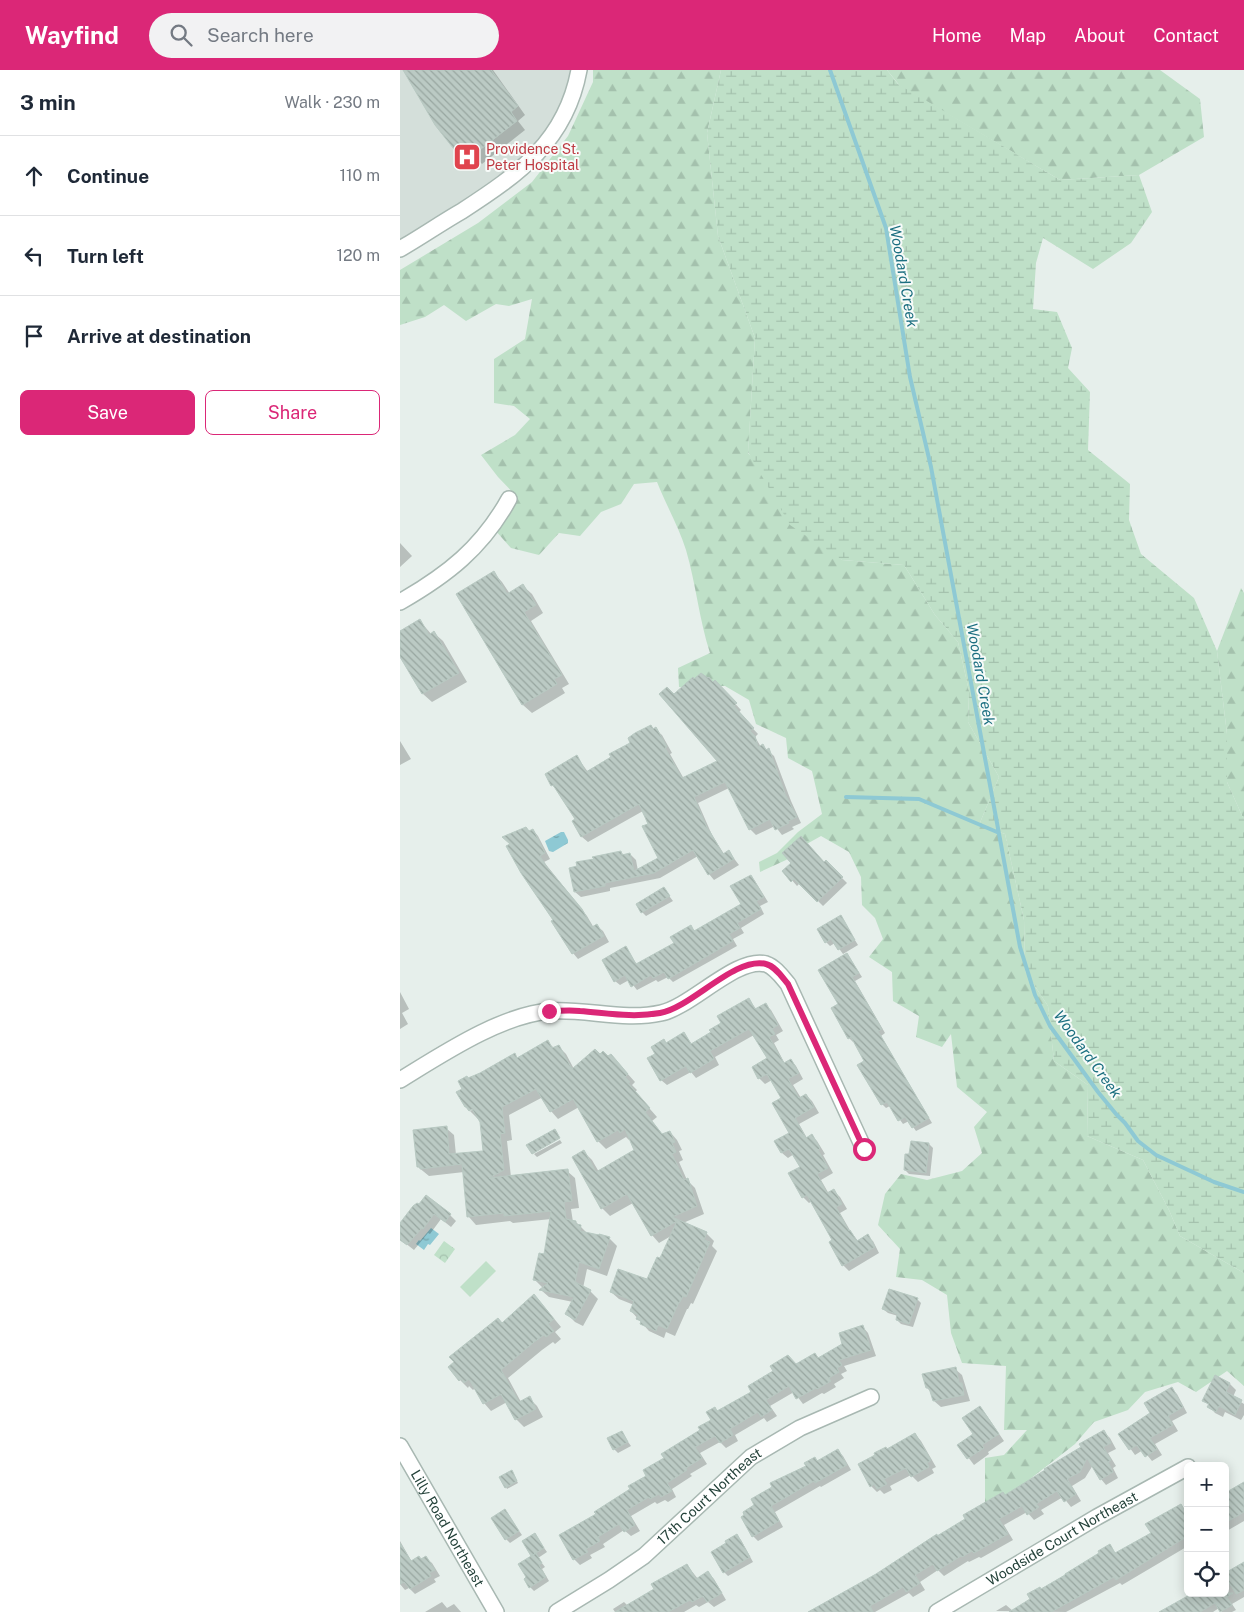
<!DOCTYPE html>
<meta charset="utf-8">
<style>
:root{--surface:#fff;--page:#f2f2f3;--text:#1f2937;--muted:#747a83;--line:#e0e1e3;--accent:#db2777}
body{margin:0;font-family:"Public Sans",sans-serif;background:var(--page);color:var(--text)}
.controls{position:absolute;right:15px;bottom:15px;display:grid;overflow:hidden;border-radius:8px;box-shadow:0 2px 12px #0003}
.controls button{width:45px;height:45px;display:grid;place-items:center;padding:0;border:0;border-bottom:1px solid var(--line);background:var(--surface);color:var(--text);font:25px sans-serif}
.stop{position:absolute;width:15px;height:15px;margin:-11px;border:4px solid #db2777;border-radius:50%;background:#fff}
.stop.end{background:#db2777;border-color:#fff;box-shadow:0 1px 5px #0008}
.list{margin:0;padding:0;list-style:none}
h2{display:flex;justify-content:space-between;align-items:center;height:65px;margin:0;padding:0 20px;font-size:21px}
h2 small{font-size:16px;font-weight:400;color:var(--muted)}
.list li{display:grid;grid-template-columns:32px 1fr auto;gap:15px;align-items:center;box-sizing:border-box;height:80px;padding:0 20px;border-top:1px solid var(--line)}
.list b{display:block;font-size:19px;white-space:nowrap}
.list em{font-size:16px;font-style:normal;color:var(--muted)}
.actions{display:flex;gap:10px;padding:15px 20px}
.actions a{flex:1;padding:11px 0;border:1px solid var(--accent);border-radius:8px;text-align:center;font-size:18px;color:var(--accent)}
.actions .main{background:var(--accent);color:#fff}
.icon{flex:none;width:28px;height:28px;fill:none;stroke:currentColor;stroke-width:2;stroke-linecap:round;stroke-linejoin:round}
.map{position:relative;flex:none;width:844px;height:1542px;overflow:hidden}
header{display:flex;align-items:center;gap:30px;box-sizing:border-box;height:70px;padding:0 25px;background:var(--accent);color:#fff}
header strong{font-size:24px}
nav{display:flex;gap:28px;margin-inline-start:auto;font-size:18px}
.search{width:350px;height:45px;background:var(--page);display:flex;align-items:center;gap:12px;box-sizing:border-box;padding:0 18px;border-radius:28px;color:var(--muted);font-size:19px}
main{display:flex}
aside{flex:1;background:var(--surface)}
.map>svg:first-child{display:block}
</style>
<header>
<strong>Wayfind</strong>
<div class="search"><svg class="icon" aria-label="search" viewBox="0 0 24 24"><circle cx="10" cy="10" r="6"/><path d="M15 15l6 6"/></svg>Search here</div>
<nav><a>Home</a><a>Map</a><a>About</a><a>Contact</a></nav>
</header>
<main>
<aside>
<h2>3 min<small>Walk · 230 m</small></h2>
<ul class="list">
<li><svg class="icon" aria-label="ahead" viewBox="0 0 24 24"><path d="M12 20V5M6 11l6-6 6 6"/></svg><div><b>Continue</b></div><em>110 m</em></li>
<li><svg class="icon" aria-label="left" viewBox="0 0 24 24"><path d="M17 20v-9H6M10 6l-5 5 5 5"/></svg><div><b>Turn left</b></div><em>120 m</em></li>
<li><svg class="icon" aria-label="arrive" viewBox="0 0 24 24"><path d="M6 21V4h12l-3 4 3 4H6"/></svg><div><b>Arrive at destination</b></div></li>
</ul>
<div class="actions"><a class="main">Save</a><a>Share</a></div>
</aside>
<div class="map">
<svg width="844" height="1542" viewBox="0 0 844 1542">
<defs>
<pattern id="forest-firs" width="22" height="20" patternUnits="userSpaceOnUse" patternTransform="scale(1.25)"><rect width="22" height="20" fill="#bfe0c8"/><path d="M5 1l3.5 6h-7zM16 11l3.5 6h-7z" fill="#a4c1ad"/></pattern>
<pattern id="wetland-marsh" width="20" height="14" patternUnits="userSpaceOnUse" patternTransform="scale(1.25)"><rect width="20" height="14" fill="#bfe0c8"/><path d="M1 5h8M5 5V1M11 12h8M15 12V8" fill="none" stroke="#a4c1ad"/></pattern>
<pattern id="park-crowns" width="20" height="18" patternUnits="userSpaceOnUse" patternTransform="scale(1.25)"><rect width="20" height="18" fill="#bfe0c8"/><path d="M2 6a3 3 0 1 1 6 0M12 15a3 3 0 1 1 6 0" fill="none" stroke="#a4c1ad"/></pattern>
<pattern id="water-ripples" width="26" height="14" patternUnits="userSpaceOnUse" patternTransform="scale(1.25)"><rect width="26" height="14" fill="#8ec9d4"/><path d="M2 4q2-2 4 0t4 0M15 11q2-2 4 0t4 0" fill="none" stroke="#74a5ad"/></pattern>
<pattern id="building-back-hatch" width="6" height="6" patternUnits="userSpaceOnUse" patternTransform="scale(1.25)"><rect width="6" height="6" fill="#bbcac4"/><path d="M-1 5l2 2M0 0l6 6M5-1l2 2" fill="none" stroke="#98a6a0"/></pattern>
</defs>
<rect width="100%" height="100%" fill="#e6efeb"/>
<path fill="#d4dfda" d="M0 0H179L144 76 0 178Z"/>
<path fill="url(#forest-firs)" d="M193 0H321L307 63 318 166 355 268 348 383 442 490 504 495 535 545 558 572 569 621 568 652 599 707 579 755 605 764 624 850 625 901 648 936 654 991 688 1015 687 1066 743 1090 769 1140 780 1166 844 1203V1316L827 1301 796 1322 778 1312 745 1322 728 1340 694 1352 675 1374 585 1444V1388L604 1385 627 1360H604L606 1296 562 1293 551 1263 547 1225 522 1210 496 1207 500 1179 478 1155 485 1124 501 1104 527 1110 562 1101 582 1083 574 1057 587 1042 557 1017 551 964 542 977 516 967 519 946 493 931 492 902 469 887 483 869 475 848 462 835 461 807 449 782 421 766 405 775 386 790 360 802 359 792 377 783 398 762 422 744 412 701 388 688 386 668 356 654 349 630 325 616 279 617 278 598 310 583C299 549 296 514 286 480 279 457 266 435 257 412L234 414 221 434 201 442 180 466 159 463 139 485 111 478 95 460 118 428 98 407 81 385 115 365 130 349 114 336 94 333V289L125 269 132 229 109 236 96 234 66 251 44 235 25 247 0 255V200L78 153 132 112 168 66 193 12Z
M487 0H760L800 29 804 67 739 105 660 110 500 16Z
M841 518 844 523V750L827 712V664L817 581Z"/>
<path fill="url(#wetland-marsh)" d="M321 0H487L498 14 660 110 739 105 752 142 731 173 693 199 643 168 636 193 633 239 657 242 672 278 668 298 690 322 688 380 730 414 729 450 741 484 794 528 817 581 827 664V712L844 750V1203L780 1166 769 1140 743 1090 687 1066 688 1015 654 991 648 936 625 901 624 850 605 764 579 755 599 707 568 652 569 621 558 572 535 545 504 495 442 490 390 455 348 382 355 268 318 166 307 63Z"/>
<path fill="url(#park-crowns)" d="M44 1171 55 1179 45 1193 34 1185Z"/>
<path fill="#bfe0c8" d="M86 1191 96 1201 70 1227 60 1217Z"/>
<path fill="url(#water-ripples)" d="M161 762H164L168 770V773L153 782 149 781 145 771Z
M31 1158 39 1164 30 1175 28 1174 24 1180 16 1174 19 1170 20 1171Z"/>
<path fill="#0003" d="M6 0H93L125 45 118 51 125 60 82 94 74 86 67 91 36 54Z
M0 473 12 486 0 497Z
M94 503 102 512 110 524 123 516 132 524 143 543 131 551 169 614 162 618 165 623 132 643 123 635 58 525Z
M20 551 32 565 34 563 43 571 67 612 32 632 23 624 0 584V562Z
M315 612 341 640 338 643 358 664 355 667 361 677 363 676 374 686 391 731 401 753 392 757 394 759 382 765 375 756 356 765 350 759 329 718 298 733 312 765 324 784 329 782 339 795 314 810 309 804 298 786 260 808 210 818V821L181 827 175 822 221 782 224 785 230 784 236 790 238 801 260 788 250 754 243 741 188 772 182 767 173 752 177 750 158 721 152 715 177 687 188 702 232 673 251 656 262 665 272 683 270 684 284 709 319 692 274 626Z
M0 671 11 689 0 695Z
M133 760 138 766 150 789 144 792 187 846 194 858 197 856 203 861 209 872 178 889 173 883 155 850 130 762Z
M426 792 447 813 423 836 400 813 397 816 384 801 424 794Z
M351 806 355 811 368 832 360 836 364 844 341 858 344 863 333 869 337 876 273 912 268 907 258 912 256 910 237 920 229 910 220 915 215 911 226 878 237 895 275 874 291 857 296 862 343 835Z
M264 819 273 831 246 846 242 842Z
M440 846 458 875 443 884 435 873 430 876 426 872Z
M447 884 462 907 455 911 485 963 481 966 532 1053 516 1061 509 1051 503 1054 490 1036 486 1038 482 1034 466 991 455 971 453 972 449 968 440 935Z
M0 922 9 939 2 943 8 954 0 959Z
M349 930 357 940 366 935 371 940 383 961 376 965 379 970 374 973 385 994 391 990 396 996 403 1009 393 1015 401 1028 406 1025 412 1031 419 1043 399 1054 407 1068 412 1066 417 1071 425 1084 423 1085 433 1103 421 1110 429 1124 434 1121 440 1127 447 1139 440 1143 451 1162 458 1171 467 1166 473 1171 479 1183 449 1201 443 1195 430 1172 434 1170 412 1131 409 1133 403 1127 401 1097 394 1084 388 1088 382 1083 376 1072 391 1063 383 1029 372 1010 365 1014 359 1008 353 998 369 988 354 965 315 987 319 995 296 1008 291 1002 267 1015 261 1010 257 985 264 971 267 974 284 964 292 974 313 963Z
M147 971 154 978 158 976 166 984 174 999 200 986 218 993 235 1012 232 1015 237 1020 235 1022 257 1047 252 1051 263 1065 270 1062 277 1070 282 1080 279 1081 283 1090 279 1092 287 1110 295 1118 304 1144 283 1153 306 1163 314 1171 312 1176 317 1181 293 1234 291 1233 288 1239H287L275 1266 266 1262 264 1268 249 1261 231 1241 234 1235 219 1229 211 1222 248 1211 261 1190 271 1166 259 1173 252 1165 233 1133 210 1146 202 1138 184 1082 192 1090 199 1102 236 1081 231 1069 229 1070 226 1067 206 1079 198 1071 179 1037 158 1049 151 1041 143 1027 109 1045 112 1070 107 1071 111 1107 167 1101 175 1108 179 1138 171 1139 173 1152H176L188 1164 209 1168 217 1176 207 1206 187 1199 183 1218 190 1221 198 1229 183 1256 175 1252 167 1244 173 1232 149 1227 141 1220 143 1218 134 1209 145 1185 151 1149 113 1153 110 1151 76 1155 69 1147 64 1102 29 1106 18 1097 46 1058 54 1065 56 1085 84 1082 81 1052 70 1041 78 1037 64 1019 69 1009 115 985 118 989Z
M160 1070 162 1073 137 1087 134 1084Z
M529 1074 533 1078 530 1106 509 1104 505 1100Z
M14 1136 50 1145 56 1151 51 1157 41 1149 30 1164 28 1163 14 1180 0 1169V1155Z
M517 1229 521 1233 513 1257 501 1254 497 1250 498 1246 488 1243 483 1239Z
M142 1234 161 1257 155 1262 161 1269 155 1274 153 1272 142 1280 108 1308 121 1332 129 1328 137 1336 143 1347 124 1357 116 1349 107 1332 91 1341 84 1333 75 1318 73 1320 69 1316 68 1318 60 1310 102 1254Z
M463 1257 468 1263 476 1286 444 1296 447 1301 441 1304 444 1308 434 1314 436 1317 424 1324 422 1323 403 1334 394 1322 370 1336 377 1346 367 1352 364 1348 335 1365 338 1371 326 1378 320 1372 300 1383 307 1394 290 1404 292 1406 272 1419 276 1427 268 1432 265 1430 257 1434 255 1432 231 1446 240 1461 231 1466 224 1460 203 1474 205 1477 190 1485 192 1488 180 1495 174 1489 161 1466 198 1444 232 1419 265 1389 312 1350 315 1338 318 1342 415 1284 420 1289 444 1275Z
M555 1299 562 1305 570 1331 541 1337 534 1331 532 1323 527 1318Z
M830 1314 836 1320 833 1327 844 1334V1345L841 1350 825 1342 823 1347 815 1343 804 1330Z
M772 1319 777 1324 787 1343 772 1351 778 1361 755 1374 762 1385 752 1391 743 1380 735 1385 720 1364 752 1344Z
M581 1339 587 1346 604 1371 588 1382 589 1384 574 1395 559 1375 575 1364Z
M221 1362 231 1376 218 1383 214 1379Z
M704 1362 710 1368 716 1379 708 1383 716 1396 713 1398 718 1408 706 1415 701 1409 693 1395 685 1408 672 1416 681 1431 671 1437 663 1427 641 1440 644 1444 634 1450 627 1442 604 1455 613 1470 581 1488 579 1487 569 1492 568 1491 544 1506 538 1500 520 1512 525 1520 513 1527 509 1523 475 1542H410L434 1527 436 1529 606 1426 682 1378Z
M515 1364 521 1371 536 1397 532 1399 534 1403 518 1412 511 1405 490 1416 492 1420 484 1424 480 1420 477 1422 471 1416 487 1380Z
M438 1381 443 1386 451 1400 421 1417 420 1416 375 1442 383 1457 358 1471 353 1466 342 1447 408 1396 415 1388 418 1392Z
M113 1403 118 1413 107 1419 106 1417Z
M844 1413V1451L825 1462V1429Z
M781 1436 788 1443V1476L722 1515 720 1513 666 1542 596 1541 606 1535 613 1541 701 1483 709 1476 716 1484 752 1464Z
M108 1445 122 1465 110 1473 106 1469Z
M135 1465 147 1482 138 1488 145 1497 142 1499 149 1511 134 1521 130 1517Z
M337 1466 341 1470 353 1492 328 1506 324 1502Z
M0 1471 12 1492 22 1490 26 1488 32 1493 40 1506 34 1509 36 1512 15 1524 9 1518 5 1520 0 1514Z
M844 1494V1527L832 1534 836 1540 832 1542H822L819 1538 813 1542H761L825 1523V1505Z
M287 1495 298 1509 308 1503 314 1509 326 1530 314 1537 308 1532 299 1537 296 1535 284 1542H215L213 1539 224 1532 228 1536 256 1519Z
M42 1532 47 1538 54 1534 61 1542H25Z"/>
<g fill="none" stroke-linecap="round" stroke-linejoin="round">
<path stroke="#8ec9d4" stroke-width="4" d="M430 0 486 158 510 307 531 397 620 877 635 925 650 956 698 1022 716 1044 725 1053 738 1071 756 1085 814 1112 844 1122
M446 727 519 729 597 762"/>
</g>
<path fill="url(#building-back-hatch)" stroke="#b8c9c2" d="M3 0H91L118 36 111 42 117 51 72 86 65 77 57 83 35 55Z
M94 501 107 524 123 514 136 535 124 542 162 605 154 609 157 614 122 635 56 524Z
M20 549 29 565 34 561 59 603 22 624 0 587V561Z
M301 603 308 608 309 607 313 612 315 610 337 633 334 636 354 658 350 661 355 666 358 677 363 674 366 680 369 678 385 724 397 747 388 751 389 753 375 760 370 749 349 760 325 712 294 727 308 760H309L323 784 329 780 334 789 308 805 293 780 254 803 205 813V816L174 822 169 798 177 796 176 792 194 789 192 787 221 781 222 785 230 783 234 801 258 788 242 756 248 754 239 734 181 767 172 751 175 749 153 715 151 716 145 704 177 685 186 702 211 687 209 684 230 673 228 668 235 663 251 655 253 659 256 657 267 677 265 678 282 708 317 691 259 624 267 617 274 624 293 607 294 609Z
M126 757 129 761 133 759 145 783 140 786 147 797 182 839 192 857 197 854 204 866 172 884 151 851 153 850 121 803 106 776 110 774 102 767Z
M401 766 424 792 426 790 443 807 417 832 394 809 391 812 382 801 391 793 382 783Z
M351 805 364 827 356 831 361 839 337 853 340 858 329 864 333 871 268 909 264 902 253 908 251 905 231 917 225 905 214 912 202 890 226 876 236 894 274 873 270 867 291 855 294 861 341 834 330 816Z
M264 817 270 826 241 843 236 834Z
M441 845 455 870 438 880 431 869 425 873 417 859Z
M447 883 459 903 452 907 482 959 478 961 529 1048 512 1058 505 1047 498 1051 487 1032 481 1035 457 995 464 991 451 967 448 969 431 938 438 934 418 900Z
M349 928 355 939 366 933 378 955 372 959 375 964 369 967 384 993 391 989 399 1003 388 1009 399 1028 406 1024 414 1037 395 1048 406 1068 412 1064 420 1078 418 1080 428 1098 417 1104 427 1123 434 1119 442 1134 436 1137 449 1161 450 1160 457 1171 468 1164 475 1177 442 1196 429 1172 432 1170 407 1125 402 1128 388 1103 400 1097 389 1079 381 1083 374 1071 389 1063 372 1033 381 1028 367 1004 358 1009 352 997 367 988 349 959 310 981 314 989 290 1003 286 996 260 1011 247 988 255 984 251 977 264 969 266 973 284 962 291 974 311 962 309 960 321 953 317 946Z
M148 970 152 978 159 975 172 999 195 979 200 984 203 981 208 986 211 984 228 1004 225 1007 230 1012 228 1013 250 1038 245 1042 262 1064 270 1061 275 1072 272 1073 276 1082 272 1084 284 1110 288 1108 297 1136 272 1147 307 1162 304 1170 310 1172 286 1227 283 1226 280 1232H279L267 1259 258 1255 256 1261 240 1254 241 1251 236 1249 238 1245 230 1241 234 1231 210 1222 218 1199 247 1209 257 1187 260 1188 277 1151 251 1166 227 1124 201 1139 172 1087 184 1080 196 1102 234 1080 225 1059 220 1063 218 1060 197 1072 173 1029 150 1042 136 1019 102 1037 105 1063 100 1064 104 1100 89 1108 168 1099 172 1131 164 1132 166 1149 176 1151V1154L181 1155 180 1161 199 1165V1164L210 1167 199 1199 179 1192 175 1212 191 1220 175 1250 165 1244 174 1227 139 1220 148 1213 133 1210 139 1183 144 1184 151 1141 104 1146V1143L67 1147 62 1094 20 1099V1097H17L13 1060 47 1056 49 1084 83 1081 80 1052 72 1039 69 1041 66 1037H65L56 1022 62 1019 58 1011 67 1006 68 1008 80 1003 115 983 117 988Z
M155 1059 160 1068 132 1084 126 1075Z
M511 1071 529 1073 526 1103 504 1100 505 1084H509Z
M26 1125 51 1144 45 1152 34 1144 23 1159 22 1158 7 1175 0 1170V1153L13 1136 17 1133 19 1134Z
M489 1219 518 1228 509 1254 496 1250 497 1244 482 1239Z
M134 1224 154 1249 148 1254 154 1261 146 1267 144 1265 134 1272 101 1300 119 1332 130 1326 136 1339 115 1350 101 1324 83 1334 69 1309 64 1313 61 1309 59 1311 48 1297 54 1292 49 1287 98 1248 102 1253Z
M463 1255 471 1280 439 1290 442 1295 437 1298 439 1302 429 1308 431 1311 417 1319 416 1318 396 1329 389 1316 366 1330 372 1340 361 1347 358 1342 330 1359 333 1365 320 1373 315 1366 295 1377 302 1388 286 1398 287 1400 267 1413 272 1421 261 1427 259 1424 250 1429 249 1427 227 1440 235 1455 224 1462 219 1454 198 1467 200 1471 186 1479 188 1482 173 1490 159 1465 196 1444 194 1442 230 1419 228 1416 246 1406 243 1400 264 1388 261 1384 300 1360 298 1357 311 1350 306 1342 315 1337 317 1341 351 1322 348 1316 373 1301 370 1296 388 1285 396 1294 415 1283 418 1288 442 1274 439 1263Z
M556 1297 559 1313H562L564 1325 533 1331 529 1318H526L522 1304Z
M815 1305 830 1313 826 1322 842 1330 835 1345 819 1336 816 1342 807 1337 809 1334 802 1331Z
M772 1317 783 1337 768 1346 773 1355 750 1368 757 1379 745 1387 737 1375 729 1380 718 1364 750 1343 744 1333Z
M580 1336 599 1364 582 1375 584 1378 567 1389 557 1375 573 1364 562 1348Z
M704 1360 711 1373 703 1377 711 1390 708 1392 713 1402 700 1410 687 1388 680 1402 667 1409 676 1424 664 1432 657 1421 636 1434 639 1437 627 1445 622 1436 599 1449 608 1464 574 1483 572 1481 562 1487 561 1486 537 1501 533 1494 515 1505 520 1513 506 1522 503 1517 470 1536 473 1542H408L476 1504 537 1464V1466L565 1449 563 1445 603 1422 605 1425 645 1400 644 1399 681 1377 679 1374Z
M222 1361 228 1372 213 1380 207 1368Z
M515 1363 531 1390 527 1393 529 1397 511 1407 506 1398 484 1409 487 1414 477 1419 474 1414 470 1417 458 1394 475 1385 474 1383 486 1377 487 1379Z
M438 1379 447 1395 415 1413 414 1411 371 1436 379 1451 352 1467 341 1447 344 1445 343 1442 354 1435 351 1429 372 1417 370 1413 406 1396 404 1393 415 1387 417 1391Z
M112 1400 117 1411 105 1418 99 1407Z
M844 1412V1442L825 1453V1423Z
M781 1434 788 1446V1466L716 1510 714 1507 651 1542H609L630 1529 627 1524 640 1517 641 1519 665 1505V1504L699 1483 698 1481 710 1474 715 1483 751 1463 745 1454Z
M105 1439 119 1461 105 1470 91 1448Z
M135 1463 144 1478 131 1486 122 1471Z
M337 1464 350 1487 323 1503 311 1482 326 1473 325 1471Z
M0 1473 11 1491 19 1486 21 1489 26 1486 35 1500 29 1503 31 1506 10 1519 4 1512 0 1514Z
M136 1483 142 1493 139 1495 146 1507 129 1518 124 1509 126 1507 118 1494Z
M844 1492V1520L836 1524 825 1506V1503Z
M287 1494 296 1509 308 1501 322 1523 307 1532 303 1526 292 1532 290 1530 268 1542H215L254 1519 251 1514Z
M793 1523H833L827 1527 832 1535 820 1542 815 1533 800 1542H759Z"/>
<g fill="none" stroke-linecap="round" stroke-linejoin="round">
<g stroke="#a8b8b2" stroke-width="18">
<g id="minor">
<path d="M0 179C21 167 41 153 62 141 119 104 166 71 179 0"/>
<path d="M0 532C47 505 82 478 109 429"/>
<path d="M0 1010C41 985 102 944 151 941 188 939 225 951 261 943 291 937 337 886 366 894 375 897 382 907 388 914L464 1079"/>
<path id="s1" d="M157 1542 209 1510 244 1486 351 1387 400 1358 471 1327"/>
<path id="s2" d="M537 1542 697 1447 788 1397"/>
</g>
</g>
<g stroke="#a8b8b2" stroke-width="18">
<g id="tertiary">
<path id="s3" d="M0 1376 96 1542"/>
</g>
</g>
<use href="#minor" stroke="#fff" stroke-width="15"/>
<use href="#tertiary" stroke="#fff" stroke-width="15"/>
</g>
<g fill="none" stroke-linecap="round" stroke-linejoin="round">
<path stroke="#db2777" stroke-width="6" d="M149 941C159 941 170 940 180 941 207 943 232 948 260 943 291 938 335 886 366 894 375 896 382 907 388 914L464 1079"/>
</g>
<defs>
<g id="hospital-square" transform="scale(1.4375)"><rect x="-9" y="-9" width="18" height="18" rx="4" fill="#e0444e" stroke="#f7fbf9"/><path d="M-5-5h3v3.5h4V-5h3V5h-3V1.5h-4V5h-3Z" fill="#fff"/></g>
</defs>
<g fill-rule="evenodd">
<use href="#hospital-square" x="67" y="87"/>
</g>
<g text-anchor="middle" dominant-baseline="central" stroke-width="4" stroke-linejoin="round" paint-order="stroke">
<g font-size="14" fill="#be3a42" stroke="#f7fbf9" text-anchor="start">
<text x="86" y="79">Providence St.<tspan x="86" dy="16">Peter Hospital</tspan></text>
</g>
<g font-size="14" fill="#24423a" stroke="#f7fbf9">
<text stroke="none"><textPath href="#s1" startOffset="192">17th Court Northeast</textPath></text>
<text stroke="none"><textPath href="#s3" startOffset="95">Lilly Road Northeast</textPath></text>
<text stroke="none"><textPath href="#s2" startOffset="145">Woodside Court Northeast</textPath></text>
</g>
<g font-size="15" font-style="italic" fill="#1c6f80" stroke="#f7fbf9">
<text transform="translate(504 206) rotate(80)">Woodard Creek</text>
<text transform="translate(581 604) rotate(80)">Woodard Creek</text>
<text transform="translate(688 984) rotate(54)">Woodard Creek</text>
</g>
</g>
</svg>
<div class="controls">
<button>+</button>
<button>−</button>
<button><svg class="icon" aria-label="locate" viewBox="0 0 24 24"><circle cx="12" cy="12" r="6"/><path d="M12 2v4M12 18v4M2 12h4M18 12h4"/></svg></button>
</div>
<div class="stop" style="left:464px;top:1079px"></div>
<div class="stop end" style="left:149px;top:941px"></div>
</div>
</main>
